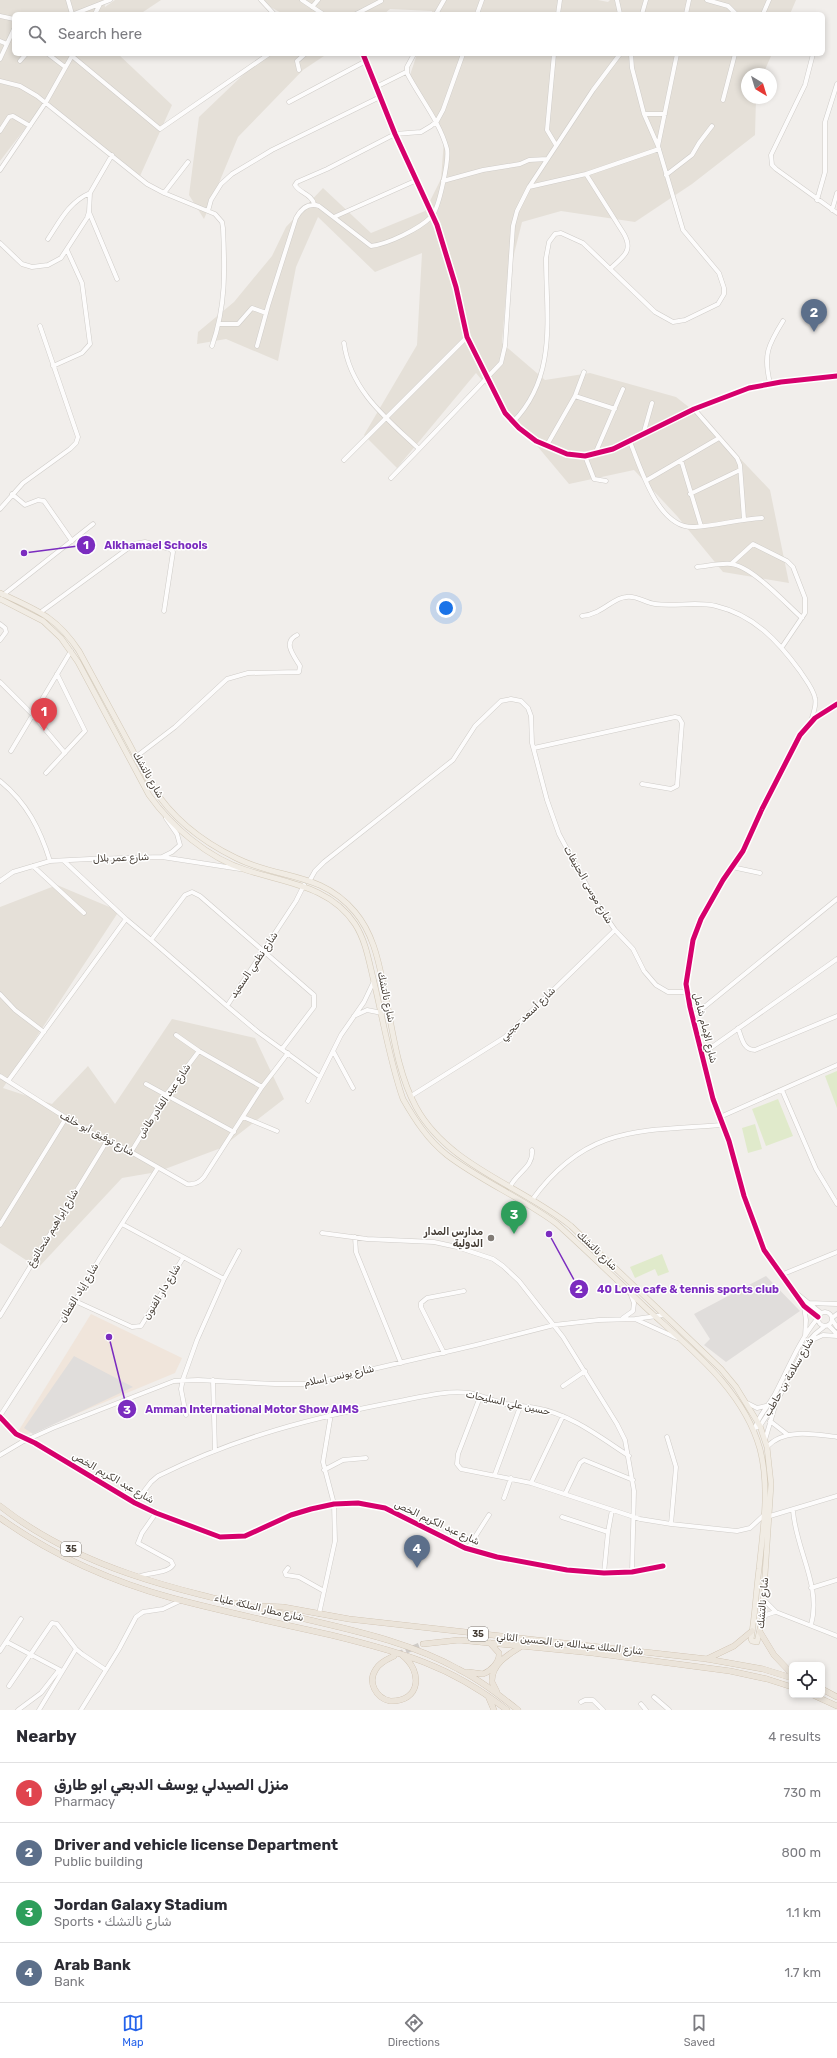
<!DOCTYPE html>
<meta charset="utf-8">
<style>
:root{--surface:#fff;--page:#f2f2f3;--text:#2b2b33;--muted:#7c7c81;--line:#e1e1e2;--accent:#2563eb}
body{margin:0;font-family:Rubik,"Noto Sans Arabic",sans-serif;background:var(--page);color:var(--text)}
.controls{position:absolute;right:12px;bottom:12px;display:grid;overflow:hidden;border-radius:6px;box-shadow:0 2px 6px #0003}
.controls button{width:36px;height:36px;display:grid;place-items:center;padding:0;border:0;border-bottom:1px solid var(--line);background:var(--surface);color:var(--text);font:20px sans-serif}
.compass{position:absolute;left:741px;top:68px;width:36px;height:36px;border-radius:50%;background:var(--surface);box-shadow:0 2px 6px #0003;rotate:142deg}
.you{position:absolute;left:446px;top:608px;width:14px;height:14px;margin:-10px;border:3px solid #fff;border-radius:50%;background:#1a73e8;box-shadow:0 0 0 6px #1a73e833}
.badge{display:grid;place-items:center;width:26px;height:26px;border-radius:50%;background:var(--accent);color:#fff;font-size:13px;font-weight:700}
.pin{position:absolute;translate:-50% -33px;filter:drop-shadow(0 1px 2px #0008)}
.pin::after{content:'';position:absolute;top:21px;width:14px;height:12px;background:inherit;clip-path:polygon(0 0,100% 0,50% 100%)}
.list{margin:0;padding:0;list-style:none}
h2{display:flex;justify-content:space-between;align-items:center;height:52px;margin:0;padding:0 16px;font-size:17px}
h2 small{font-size:13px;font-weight:400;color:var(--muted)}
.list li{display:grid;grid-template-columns:26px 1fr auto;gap:12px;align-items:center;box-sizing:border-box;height:60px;padding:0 16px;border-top:1px solid var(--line)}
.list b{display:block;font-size:15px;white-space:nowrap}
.list p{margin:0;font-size:13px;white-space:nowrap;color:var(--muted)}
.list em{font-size:13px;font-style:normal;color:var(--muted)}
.icon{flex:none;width:22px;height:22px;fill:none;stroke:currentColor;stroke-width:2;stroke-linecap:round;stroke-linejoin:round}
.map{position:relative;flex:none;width:837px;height:1710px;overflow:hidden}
.search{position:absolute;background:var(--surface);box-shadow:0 2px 6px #0003;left:12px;right:12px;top:12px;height:44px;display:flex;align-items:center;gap:10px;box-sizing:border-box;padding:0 14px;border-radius:6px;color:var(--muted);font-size:15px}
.sheet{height:292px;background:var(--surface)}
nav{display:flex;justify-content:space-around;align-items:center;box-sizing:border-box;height:56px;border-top:1px solid var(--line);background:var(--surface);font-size:11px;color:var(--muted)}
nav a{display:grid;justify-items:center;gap:2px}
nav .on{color:var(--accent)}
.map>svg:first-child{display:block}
</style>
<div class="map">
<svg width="837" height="1710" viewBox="0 0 837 1710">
<rect width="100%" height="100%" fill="#f1eeeb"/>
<path fill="#e5e0d8" d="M0 0H104L105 7 115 0H161L140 14H14V54H118L172 105 140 176 44 104 0 161Z
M258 0H598L608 2 610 0H796L790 14H432V11L390 9 384 14H283Z
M265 54H327L303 70 238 137 204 219 189 195 199 117Z
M417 54H772L763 74H747V98H756L755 135 692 184 635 222 561 211 522 222 507 282 502 343 545 380 590 373 676 397 699 415 770 490 789 583 723 572 677 516 634 470 569 484 476 373 397 468 364 435 417 345 422 253 375 272 318 217 296 267 278 361 226 339 197 344 198 332 234 302 272 256 286 227 323 188 371 233 425 211 441 179 444 140 410 75Z
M57 885 119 911 3 1088 52 1104 88 1066 115 1104 172 1019 255 1038 284 1099 221 1148 157 1172 122 1178 38 1268 0 1243V907Z"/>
<path fill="#f0e5db" d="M91 1314 182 1358 175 1373 23 1436 19 1430Z"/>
<path fill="#e0eacb" d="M837 1071V1108L825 1076Z
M778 1099 793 1136 766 1146 752 1109Z
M755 1124 762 1149 748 1153 742 1128Z
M662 1254 669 1272 658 1276 655 1269 635 1278 630 1267Z"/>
<path fill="#e0dddb" d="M766 1276 800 1311 726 1362 704 1345 710 1339 694 1314Z
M74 1356 133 1387 33 1434 24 1428Z"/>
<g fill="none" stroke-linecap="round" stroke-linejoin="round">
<path stroke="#cfcbc7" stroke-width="5.5" stroke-dasharray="5.5 3" stroke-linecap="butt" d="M398 1654 423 1644"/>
<g stroke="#cfccc8" stroke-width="5">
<path id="minor" d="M68 0 72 14
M261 0 274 14
M302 0 323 14
M617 0 620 14
M707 0 728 6 736 14
M312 7 318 0
M74 14 110 0
M95 14 100 4
M356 14 381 1
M436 14 444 0
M477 14 482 0
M558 14 560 0
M642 14 646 0
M686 14 689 0
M763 14 769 0
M0 16 14 19
M0 41 7 44
M48 54 65 67
M363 54 395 134 437 225 456 287 467 337 505 413 519 428 536 441 567 454 585 456 613 449 694 409 749 388 781 382 837 376
M554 54 547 130 556 145
M813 54 805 85 771 155 772 165 776 169 837 213
M72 56 160 129 269 54
M0 59 14 29
M20 61 26 54
M299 70 297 61 305 54
M0 81 20 86 37 96 147 184 164 193 215 214 222 222 223 228C225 270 226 306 212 346
M376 87 406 72
M723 100 735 54
M289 102 366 61
M644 114H665
M0 131 9 117 13 116 30 126
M658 146 677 54
M0 170 46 102 73 54
M586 174 659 149
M666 175 692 155 699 143 712 126
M443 181 483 170 520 164 529 160 547 159
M529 187 586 174 624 234C634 252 622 257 610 269
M164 193 188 162
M817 200 825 172V122L837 84
M314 204C312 194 299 193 295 185L297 182 327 169 395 134 421 132 431 126 437 121 443 110 463 54
M832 210 837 193
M208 211 211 200 221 184 232 174 272 150 380 97
M89 212 117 279
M334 217 417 180
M48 239C60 221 69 202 90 193
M0 243 22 264 32 267 48 265 61 258 87 218 89 212 90 193 112 155
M220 324H238L252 308 266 313
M344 343C350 390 387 419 419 449L391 478
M257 346 268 306 296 218C301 209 308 202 319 206L371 246C388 244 419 229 431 217 439 210 449 160 447 149 440 122 420 98 407 73V67L414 54
M53 366 82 353 90 344 82 283 67 250
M770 383C763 355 768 345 783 321
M575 396 615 409
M694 409 737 458 740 465 744 519
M513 422C558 376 546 316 546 258L549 242 555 234 561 233 583 243 655 312 673 322 685 320 718 304 724 294V288L719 273 683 230 658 146 644 114 632 68 631 54
M643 435 652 403
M630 442C641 468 658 530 695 527 717 526 739 519 762 518
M547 445 575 396 584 372
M419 449 501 363 505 346 513 226 517 211 529 187 593 90 620 54
M595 454 623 389
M585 456 594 479 606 481
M344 460 467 337
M681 460 701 526
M647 480 719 438
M12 494 25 505 38 500 44 501 72 541
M690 494 740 470
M0 509 23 483 70 449 76 443 78 437 40 326
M731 564 753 544 787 561 793 567 805 598V613L782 647
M697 567C707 566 721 563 731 564 752 566 786 604 802 618
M3 595 93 524
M41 612 134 544 145 542 170 549 173 552 164 611
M582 616C603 614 612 598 626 597 637 595 645 603 655 604 675 607 696 601 716 606 754 615 778 641 800 671 805 679 813 688 815 698 817 705 813 714 811 721
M0 624 5 628 6 632 0 640
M0 682 33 715 65 753
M534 748 675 717 679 718 682 723 677 786 671 789 642 784
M11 751 71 651
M137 756 175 727 227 679 248 673 299 672 300 666C294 656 282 642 297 635
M46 773 85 731 57 674
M0 781C27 803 40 829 50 861
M162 857 172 852 180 845 177 834 166 818
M33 866 84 913
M732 867 760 873
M310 880 315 871 324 862 453 760 475 726 501 701 511 699 521 701 528 708 531 716 532 743 547 800 559 834 594 899 615 930 633 949 644 971 656 985 668 992H686
M0 881 13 872 50 861 90 859 162 857 240 869
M304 885 296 901 227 1006 258 1032 320 1077
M126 919 151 940 185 895 192 892 200 896 314 995V1007L282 1049
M151 940 227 1006
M0 994 15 1010 44 1032
M354 1016 367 1010 382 1013
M692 1017 837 899
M738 1028C742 1038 743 1050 755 1050L837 1016
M176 1035 199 1051 262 1087
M333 1051 353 1088
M702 1054 837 959
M0 1076 82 1128 131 1152 187 1184C194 1185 199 1183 204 1177L262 1087 288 1053
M8 1081 126 919 64 861
M146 1084 234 1132
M782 1090 816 1169 837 1204
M411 1096 505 1037 615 930
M308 1101 341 1035 364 1002 374 981
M243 1117 277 1131
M720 1117 837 1065
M131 1152 166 1095 199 1051
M510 1187C516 1173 534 1167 532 1150
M532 1200C586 1125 640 1131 723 1125
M122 1224 224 1279
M0 1225 66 1118
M322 1233 367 1239 434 1242 457 1247 493 1259 503 1266 519 1281 563 1337 617 1424 625 1440 634 1491 632 1572
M355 1237 356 1252 401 1363
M781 1275 837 1252
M795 1292 821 1313
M75 1301 132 1327 141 1326 183 1258
M809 1303 837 1304
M804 1307 806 1320 805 1336
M818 1319a7 7 0 1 1 14 0a7 7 0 1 1-14 0Z
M0 1316 107 1141
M818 1317 804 1306 764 1250 744 1196 729 1141 713 1099 690 1007 686 984 693 940 701 919 723 880 743 851 762 809 800 735 815 718 837 704
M623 1318 633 1311 634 1303 631 1295
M832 1318 837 1314
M635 1319 677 1338
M832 1320 837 1327
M828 1325 837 1334
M810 1341 823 1335 837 1336
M444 1353 421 1307V1303L427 1298 464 1291
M213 1380 215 1451
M563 1386 585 1371
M480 1397 458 1454 457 1464 461 1469 531 1483 640 1519 671 1524 737 1531 750 1528 764 1515
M747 1403 757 1408 766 1406
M186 1415 181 1389 183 1379 197 1340 224 1279 239 1251
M0 1416 75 1301 100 1258 157 1169
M0 1417 16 1434 35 1443 135 1503 156 1513 220 1537 245 1536 291 1515 311 1509 334 1504 358 1503 385 1508 465 1548 497 1557 567 1570 604 1573 632 1572 663 1566
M770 1421 788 1435
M758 1427 760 1426 779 1397 808 1342 815 1334 825 1326
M754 1431C757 1417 768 1407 775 1394 788 1369 799 1341 817 1319
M667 1437 676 1467 671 1524
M765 1440 775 1406
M767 1447C783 1428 815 1434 837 1437
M0 1455 22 1442 53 1428 174 1381 198 1380 275 1384H309L476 1345 554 1325 599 1320 635 1319 664 1315
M324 1470 343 1460 366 1458
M495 1474 520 1407
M531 1483 563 1416
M565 1494 580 1463 584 1460 633 1480
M504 1498 511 1478
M135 1503 151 1482 158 1476C237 1437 314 1417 400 1401 421 1397 446 1390 469 1393 480 1395 494 1401 506 1404 516 1406 526 1406 536 1408 571 1414 601 1438 629 1456
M793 1510C795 1548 822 1586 811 1625
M770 1516 837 1496
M562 1517 608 1532 612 1510
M468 1548 489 1515
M288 1568 285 1572 286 1575 299 1577 324 1591
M604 1573 608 1532
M138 1577C148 1572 167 1574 173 1565L171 1561 138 1543 142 1533 156 1513
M811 1588 837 1580
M764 1600 776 1612 837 1636
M319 1614 335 1541 334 1504 323 1462 331 1414
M762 1620 766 1615 775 1612
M7 1642 62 1671
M0 1651 21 1619
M9 1686 52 1623 57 1624 76 1649
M654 1697 669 1710
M581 1702 585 1700H593L603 1710
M641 1704 646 1710
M18 1710 41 1693 59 1670
M39 1710 76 1649 82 1654 106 1670
M81 1710 119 1649 136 1617 143 1612 163 1609 182 1600"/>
</g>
<g stroke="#d3c9b8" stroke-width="6">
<path id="major" d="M0 593C36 610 56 616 79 651 94 679 110 708 125 736 134 752 142 770 152 786 172 818 203 842 236 858 280 880 320 871 355 912 372 932 378 958 383 983 392 1024 396 1070 416 1107 448 1166 522 1186 571 1226L721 1369 736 1387 760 1426 767 1447 771 1484 762 1620 757 1642 752 1641 751 1639C755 1616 756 1592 759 1569 763 1530 770 1488 760 1449 743 1388 689 1348 645 1307 616 1279 587 1251 557 1224 522 1198 481 1181 447 1155 428 1140 415 1120 403 1099 390 1062 383 1020 374 982 369 962 366 941 355 924 330 886 286 883 246 870 208 858 172 827 149 795L78 662 61 638 43 621 0 599"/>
</g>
<g stroke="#c8b9a6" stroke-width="6">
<path id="highway" d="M0 1506C91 1578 208 1596 318 1622 365 1633 415 1645 458 1669 480 1680 499 1695 518 1710
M0 1518C52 1555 110 1581 172 1598 224 1612 278 1623 331 1635 400 1652 450 1665 507 1710
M258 1606 283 1607 349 1619 707 1659 763 1669 792 1678
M760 1632 774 1655 792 1674
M423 1644 459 1640 593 1653 730 1671 767 1679 792 1687
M394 1656C388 1659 380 1662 376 1669 367 1682 376 1698 390 1701 421 1702 423 1671 402 1655
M707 1659 734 1646 752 1631
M468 1672 483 1674C491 1671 500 1662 499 1653L490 1643
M822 1689 837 1697
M497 1692 492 1682C491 1664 509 1654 522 1646
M813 1695 837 1706
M488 1696 494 1710"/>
</g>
<use href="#minor" stroke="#fdfcfc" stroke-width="4"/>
<use href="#major" stroke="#f1ece4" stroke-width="5"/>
<use href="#highway" stroke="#ebe4da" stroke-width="5.5"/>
<g stroke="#fff" stroke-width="8">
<path id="cycleway" d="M363 54 395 134 437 225 456 287 467 337 505 413 519 428 536 441 567 454 585 456 613 449 694 409 749 388 781 382 837 376
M818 1317 804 1306 764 1250 744 1196 729 1141 713 1099 690 1007 686 984 693 940 701 919 723 880 743 851 762 809 800 735 815 718 837 704
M0 1417 16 1434 35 1443 135 1503 156 1513 220 1537 245 1536 291 1515 311 1509 334 1504 358 1503 385 1508 465 1548 497 1557 567 1570 604 1573 632 1572 663 1566"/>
</g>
<use href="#cycleway" stroke="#d6006c" stroke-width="5"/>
</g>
<circle fill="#827c76" stroke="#fff" stroke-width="1.5" cx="491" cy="1238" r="4"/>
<g text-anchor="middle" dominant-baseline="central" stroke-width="3" stroke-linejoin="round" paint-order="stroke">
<g fill="#fff" stroke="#7e7973" stroke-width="1">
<rect x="61" y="1542" width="20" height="14" rx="3"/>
<rect x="468" y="1627" width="20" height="14" rx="3"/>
</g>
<g font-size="9" font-weight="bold" fill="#473f37">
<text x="71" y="1549">35</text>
<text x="478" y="1634">35</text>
</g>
<g font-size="10" fill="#473f37" stroke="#fff">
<text transform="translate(148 775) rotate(60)">شارع نالتشك</text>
<text transform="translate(121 858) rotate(-2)">شارع عمر بلال</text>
<text transform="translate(588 885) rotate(60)">شارع موسى الحنيفات</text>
<text transform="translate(254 965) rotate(-56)">شارع نظمي السعيد</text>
<text transform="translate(386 997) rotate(78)">شارع نالتشك</text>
<text transform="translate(528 1014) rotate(-44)">شارع أسعد حجبي</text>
<text transform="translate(705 1028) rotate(76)">شارع الإمام شامل</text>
<text transform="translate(164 1101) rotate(-56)">شارع عبد القادر طاش</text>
<text transform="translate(97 1134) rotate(28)">شارع توفيق أبو خلف</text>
<text transform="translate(53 1228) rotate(-59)">شارع إبراهيم شحالتوغ</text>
<text transform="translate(597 1251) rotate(44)">شارع نالتشك</text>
<text transform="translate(162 1292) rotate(-59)">شارع دار الفنون</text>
<text transform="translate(79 1293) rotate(-59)">شارع إياد القطان</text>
<text transform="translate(339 1376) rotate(-12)">شارع يونس إسلام</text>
<text transform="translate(789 1377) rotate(-60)">شارع سلامة بن حاطب</text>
<text transform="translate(508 1403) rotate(12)">حسين علي السليحات</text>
<text transform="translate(113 1478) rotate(30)">شارع عبد الكريم الخص</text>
<text transform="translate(437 1523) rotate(25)">شارع عبد الكريم الخص</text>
<text transform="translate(763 1603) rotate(-85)">شارع نالتشك</text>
<text transform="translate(259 1608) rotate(13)">شارع مطار الملكة علياء</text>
<text transform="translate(570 1644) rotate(6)">شارع الملك عبدالله بن الحسين الثاني</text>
</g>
<g font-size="10" font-weight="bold" fill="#473f37" stroke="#fff" text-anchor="end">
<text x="483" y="1232">مدارس المدار<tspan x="483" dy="12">الدولية</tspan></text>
</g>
</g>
<path fill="none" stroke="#7b2cbf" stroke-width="1.5" d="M24 553L86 545M549 1234L579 1289M109 1337L127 1409"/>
<g fill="#7b2cbf" stroke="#fff" stroke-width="1.5">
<circle cx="24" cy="553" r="4"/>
<circle cx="549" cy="1234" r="4"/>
<circle cx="109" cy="1337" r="4"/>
<circle cx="86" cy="545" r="10"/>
<circle cx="579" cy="1289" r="10"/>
<circle cx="127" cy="1409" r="10"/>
</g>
<g font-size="12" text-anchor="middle" font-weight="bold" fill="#fff">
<text x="86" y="549">1</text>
<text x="579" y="1293">2</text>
<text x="127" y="1414">3</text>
</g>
<g font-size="11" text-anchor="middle" font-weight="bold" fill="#7b2cbf" stroke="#fff" stroke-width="3" stroke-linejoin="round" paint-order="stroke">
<text x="156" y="549">Alkhamael Schools</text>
<text x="688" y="1293">40 Love cafe &amp; tennis sports club</text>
<text x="252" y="1413">Amman International Motor Show AIMS</text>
</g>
</svg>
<div class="controls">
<button><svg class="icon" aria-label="locate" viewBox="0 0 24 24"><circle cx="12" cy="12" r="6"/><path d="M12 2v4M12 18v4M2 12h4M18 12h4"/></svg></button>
</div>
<svg class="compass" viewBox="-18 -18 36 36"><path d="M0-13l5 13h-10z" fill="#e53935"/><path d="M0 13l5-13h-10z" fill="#7c7c81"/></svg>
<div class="you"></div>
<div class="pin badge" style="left:44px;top:731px;background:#e0444e">1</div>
<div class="pin badge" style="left:814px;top:332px;background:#5c6f8a">2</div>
<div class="pin badge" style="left:514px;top:1234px;background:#2e9e5b">3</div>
<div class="pin badge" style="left:417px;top:1568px;background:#5c6f8a">4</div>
<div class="search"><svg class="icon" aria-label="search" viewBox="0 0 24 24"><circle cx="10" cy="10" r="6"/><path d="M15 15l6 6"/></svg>Search here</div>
</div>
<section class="sheet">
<h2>Nearby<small>4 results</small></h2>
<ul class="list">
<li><span class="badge" style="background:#e0444e">1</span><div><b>منزل الصيدلي يوسف الدبعي ابو طارق</b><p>Pharmacy</p></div><em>730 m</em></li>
<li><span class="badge" style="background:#5c6f8a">2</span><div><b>Driver and vehicle license Department</b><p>Public building</p></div><em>800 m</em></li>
<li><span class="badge" style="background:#2e9e5b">3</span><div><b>Jordan Galaxy Stadium</b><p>Sports · شارع نالتشك</p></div><em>1.1 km</em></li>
<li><span class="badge" style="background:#5c6f8a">4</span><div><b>Arab Bank</b><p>Bank</p></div><em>1.7 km</em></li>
</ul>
</section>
<nav>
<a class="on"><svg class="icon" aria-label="map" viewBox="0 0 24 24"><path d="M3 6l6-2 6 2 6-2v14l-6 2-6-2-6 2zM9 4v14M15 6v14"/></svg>Map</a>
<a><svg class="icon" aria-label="directions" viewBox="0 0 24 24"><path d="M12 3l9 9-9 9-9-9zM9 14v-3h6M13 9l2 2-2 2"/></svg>Directions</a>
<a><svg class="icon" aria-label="saved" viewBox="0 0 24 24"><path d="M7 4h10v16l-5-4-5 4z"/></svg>Saved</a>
</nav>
